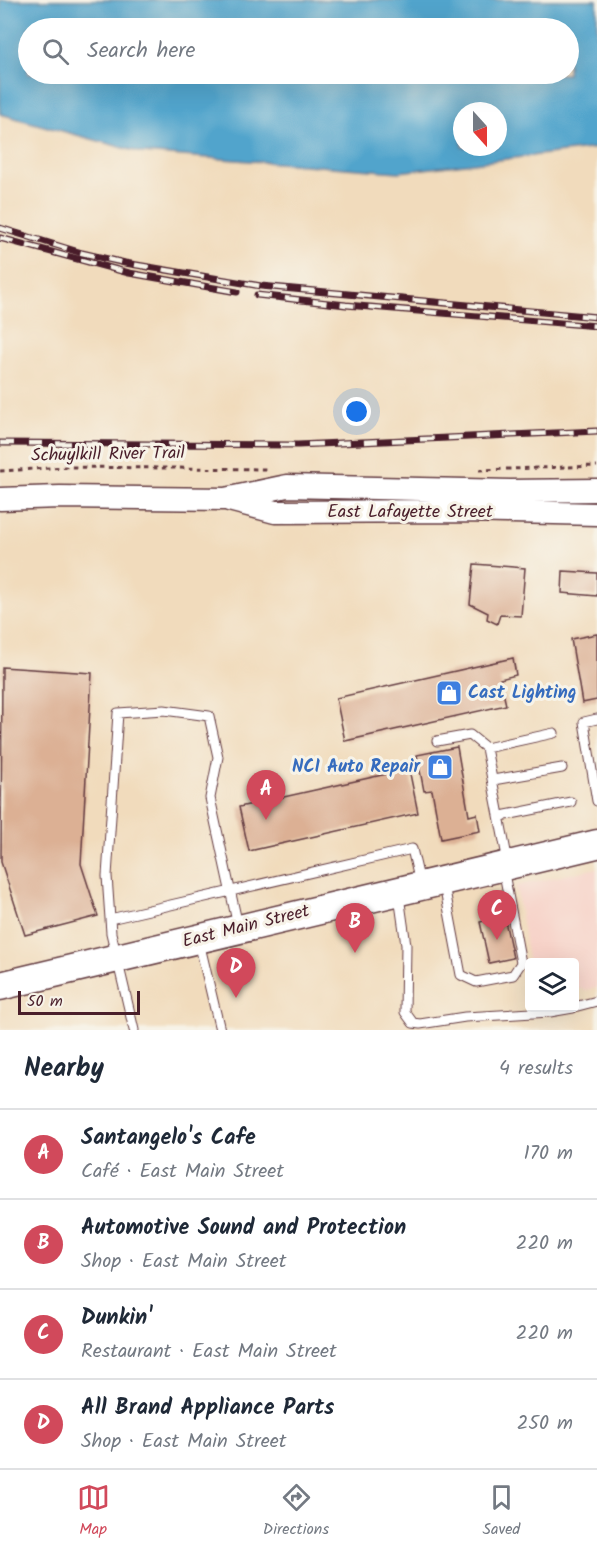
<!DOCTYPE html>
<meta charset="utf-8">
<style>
:root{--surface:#fff;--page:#f6f6f7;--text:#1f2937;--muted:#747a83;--line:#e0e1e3;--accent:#d1495b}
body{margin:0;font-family:Kalam,sans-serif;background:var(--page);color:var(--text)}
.controls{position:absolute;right:18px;bottom:18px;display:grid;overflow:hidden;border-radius:6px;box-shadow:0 6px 24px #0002}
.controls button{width:54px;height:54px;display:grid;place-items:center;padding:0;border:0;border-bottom:2px solid var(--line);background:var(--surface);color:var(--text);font:30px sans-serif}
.compass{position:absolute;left:453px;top:102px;width:54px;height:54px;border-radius:50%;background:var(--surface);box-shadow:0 6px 24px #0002;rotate:159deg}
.scale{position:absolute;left:18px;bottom:15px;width:122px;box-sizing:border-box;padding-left:6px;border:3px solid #4a1f2b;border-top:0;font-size:16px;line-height:21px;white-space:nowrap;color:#4a1f2b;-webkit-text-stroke:4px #f7f3e8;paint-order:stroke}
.you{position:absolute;left:357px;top:412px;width:21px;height:21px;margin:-15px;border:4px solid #fff;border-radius:50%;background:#1a73e8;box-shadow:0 0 0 9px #1a73e833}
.badge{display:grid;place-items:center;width:39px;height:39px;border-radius:50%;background:var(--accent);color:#fff;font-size:20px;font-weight:700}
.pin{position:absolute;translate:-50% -50px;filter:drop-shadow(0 2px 3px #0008)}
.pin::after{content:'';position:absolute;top:32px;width:21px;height:18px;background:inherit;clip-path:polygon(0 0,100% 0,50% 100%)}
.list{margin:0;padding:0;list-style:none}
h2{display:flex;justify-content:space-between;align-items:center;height:78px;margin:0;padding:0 24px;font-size:26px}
h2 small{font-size:20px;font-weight:400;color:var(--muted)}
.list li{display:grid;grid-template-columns:39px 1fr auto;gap:18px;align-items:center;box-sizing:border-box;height:90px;padding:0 24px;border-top:2px solid var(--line)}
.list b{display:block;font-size:22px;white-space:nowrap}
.list p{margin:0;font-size:20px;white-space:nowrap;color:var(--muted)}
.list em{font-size:20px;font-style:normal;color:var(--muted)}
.icon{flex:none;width:33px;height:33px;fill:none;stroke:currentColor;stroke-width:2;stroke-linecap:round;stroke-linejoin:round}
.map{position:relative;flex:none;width:597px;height:1030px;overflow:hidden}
.search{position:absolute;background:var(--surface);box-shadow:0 6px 24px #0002;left:18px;right:18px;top:18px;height:66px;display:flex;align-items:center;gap:15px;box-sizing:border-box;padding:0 21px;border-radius:33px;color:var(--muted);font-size:22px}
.sheet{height:438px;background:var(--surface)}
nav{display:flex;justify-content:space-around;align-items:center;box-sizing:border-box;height:84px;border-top:2px solid var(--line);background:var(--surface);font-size:16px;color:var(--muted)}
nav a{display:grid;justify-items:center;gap:3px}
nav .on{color:var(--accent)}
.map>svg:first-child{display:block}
</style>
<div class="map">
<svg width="597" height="1030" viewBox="0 0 597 1030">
<rect width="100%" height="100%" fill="#f7f3e8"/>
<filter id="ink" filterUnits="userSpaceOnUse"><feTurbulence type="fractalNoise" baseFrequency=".0167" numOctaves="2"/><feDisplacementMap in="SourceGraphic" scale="12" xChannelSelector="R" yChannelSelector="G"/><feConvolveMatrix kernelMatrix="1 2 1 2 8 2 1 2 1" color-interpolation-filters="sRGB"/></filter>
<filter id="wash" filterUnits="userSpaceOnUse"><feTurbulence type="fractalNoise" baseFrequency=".008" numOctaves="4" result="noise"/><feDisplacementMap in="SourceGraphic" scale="24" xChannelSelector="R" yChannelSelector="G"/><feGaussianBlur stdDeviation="1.35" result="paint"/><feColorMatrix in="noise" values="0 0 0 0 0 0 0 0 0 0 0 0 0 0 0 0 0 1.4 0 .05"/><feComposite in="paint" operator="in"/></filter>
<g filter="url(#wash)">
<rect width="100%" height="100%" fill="#f1dbbc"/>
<path fill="#f7d1c7" d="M597 868V988L585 990 575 988 574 963H530L529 965 516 886Z"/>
<path fill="#51a4cc" stroke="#4e627c" stroke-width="1.5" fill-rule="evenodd" d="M0 0H597V148L399 172 142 153 0 114ZM28 28H568V74H28ZM462 111H498V147H462Z"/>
<g id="blocks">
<path fill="#dcb094" d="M474 564 525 568 521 616 500 615 497 624 487 619 488 613 470 604Z
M563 571 597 573V596L562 593Z
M597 634V700L582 703 571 639Z
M513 658 516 675 500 679 506 705 345 741 336 698Z
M2 667 92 673 81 864 98 916 25 935 1 862Z
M457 747 469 816 477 814 480 831 441 839 432 790 424 791 417 755Z
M409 769 418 813 249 851 239 807Z
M504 916 513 958 489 963 480 922Z"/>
</g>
</g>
<g filter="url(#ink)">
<use href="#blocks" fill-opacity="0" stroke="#633b41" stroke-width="1.5"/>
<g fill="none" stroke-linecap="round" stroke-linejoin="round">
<g stroke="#633b41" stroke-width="11">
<path id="service" d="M597 719 584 722 597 801
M437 741 470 735 486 748 554 733
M486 748 508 862
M493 780 562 768
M501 816 571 802
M444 885 461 975 476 982 513 975 521 963 503 868
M399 896 406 945 405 1012 413 1023 420 1024 465 1017 550 1012 573 1008
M110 919 412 849 420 883
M199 942 220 1030
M574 1007 597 1001
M134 1030 111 933 107 876 118 713 164 710 209 716 218 757 210 798 238 926"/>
</g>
<g stroke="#633b41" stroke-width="25">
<path id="tertiary" d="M0 499 60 497 225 499 287 486 510 491 597 490
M229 500 275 512 464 511 597 514"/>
</g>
<g stroke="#633b41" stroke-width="31">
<path id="primary" d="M0 986 597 844"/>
</g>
<path stroke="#633b41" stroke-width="3" stroke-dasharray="4.5 4.5" stroke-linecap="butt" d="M479 470 597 466
M0 471 67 467 268 469"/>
<use href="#service" stroke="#fff" stroke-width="9"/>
<use href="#tertiary" stroke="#fff" stroke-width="22"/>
<use href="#primary" stroke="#fff" stroke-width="28"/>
<g stroke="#4a1f2b" stroke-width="7">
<path id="rail" d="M0 228 82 253 125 263 261 286 597 317
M0 238 129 273 237 292
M257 295 346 305 597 326
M0 443 298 445 597 431"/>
</g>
<use href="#rail" stroke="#f7f3e8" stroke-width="4.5" stroke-dasharray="14" stroke-linecap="butt"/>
</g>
</g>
<defs>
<g id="shop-square" transform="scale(1.35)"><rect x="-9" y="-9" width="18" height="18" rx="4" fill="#3f7fe0" stroke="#f7f3e8"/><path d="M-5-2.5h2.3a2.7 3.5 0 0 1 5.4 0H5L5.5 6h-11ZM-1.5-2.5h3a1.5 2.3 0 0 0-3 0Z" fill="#fff"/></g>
</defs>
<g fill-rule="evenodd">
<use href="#shop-square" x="449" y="693"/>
<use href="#shop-square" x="440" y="767"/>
</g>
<g text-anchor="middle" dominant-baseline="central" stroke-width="6" stroke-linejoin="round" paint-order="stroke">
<g font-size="18" fill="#4a1f2b" stroke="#f7f3e8">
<text transform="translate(108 455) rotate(-1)">Schuylkill River Trail</text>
<text x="410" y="512">East Lafayette Street</text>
<text transform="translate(246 927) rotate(-14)">East Main Street</text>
</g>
<g font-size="18" font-weight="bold" fill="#366cbe" stroke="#f7f3e8" text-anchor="start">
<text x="468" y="693">Cast Lighting</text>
<text x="420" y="767" text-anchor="end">NCI Auto Repair</text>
</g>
</g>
</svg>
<div class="controls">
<button><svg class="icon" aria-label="layers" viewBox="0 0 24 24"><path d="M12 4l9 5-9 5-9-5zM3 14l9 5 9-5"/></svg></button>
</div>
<svg class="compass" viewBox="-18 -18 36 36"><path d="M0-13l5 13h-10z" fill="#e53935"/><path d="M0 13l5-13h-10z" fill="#747a83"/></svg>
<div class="scale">50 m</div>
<div class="you"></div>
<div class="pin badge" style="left:266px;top:820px">A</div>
<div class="pin badge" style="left:355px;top:953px">B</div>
<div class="pin badge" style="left:497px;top:940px">C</div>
<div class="pin badge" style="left:236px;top:998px">D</div>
<div class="search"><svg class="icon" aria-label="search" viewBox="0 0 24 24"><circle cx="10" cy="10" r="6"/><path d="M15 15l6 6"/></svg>Search here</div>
</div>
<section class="sheet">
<h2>Nearby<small>4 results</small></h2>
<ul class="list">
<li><span class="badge">A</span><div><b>Santangelo's Cafe</b><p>Café · East Main Street</p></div><em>170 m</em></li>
<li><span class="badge">B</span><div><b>Automotive Sound and Protection</b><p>Shop · East Main Street</p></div><em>220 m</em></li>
<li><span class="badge">C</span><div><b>Dunkin'</b><p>Restaurant · East Main Street</p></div><em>220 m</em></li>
<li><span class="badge">D</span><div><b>All Brand Appliance Parts</b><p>Shop · East Main Street</p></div><em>250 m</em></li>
</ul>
</section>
<nav>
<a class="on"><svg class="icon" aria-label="map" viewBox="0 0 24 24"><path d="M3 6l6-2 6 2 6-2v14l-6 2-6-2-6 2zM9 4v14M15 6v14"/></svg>Map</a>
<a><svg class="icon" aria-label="directions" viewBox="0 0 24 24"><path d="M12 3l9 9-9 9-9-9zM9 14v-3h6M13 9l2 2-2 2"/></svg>Directions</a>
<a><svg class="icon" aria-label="saved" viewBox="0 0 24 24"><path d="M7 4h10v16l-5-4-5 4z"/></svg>Saved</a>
</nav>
